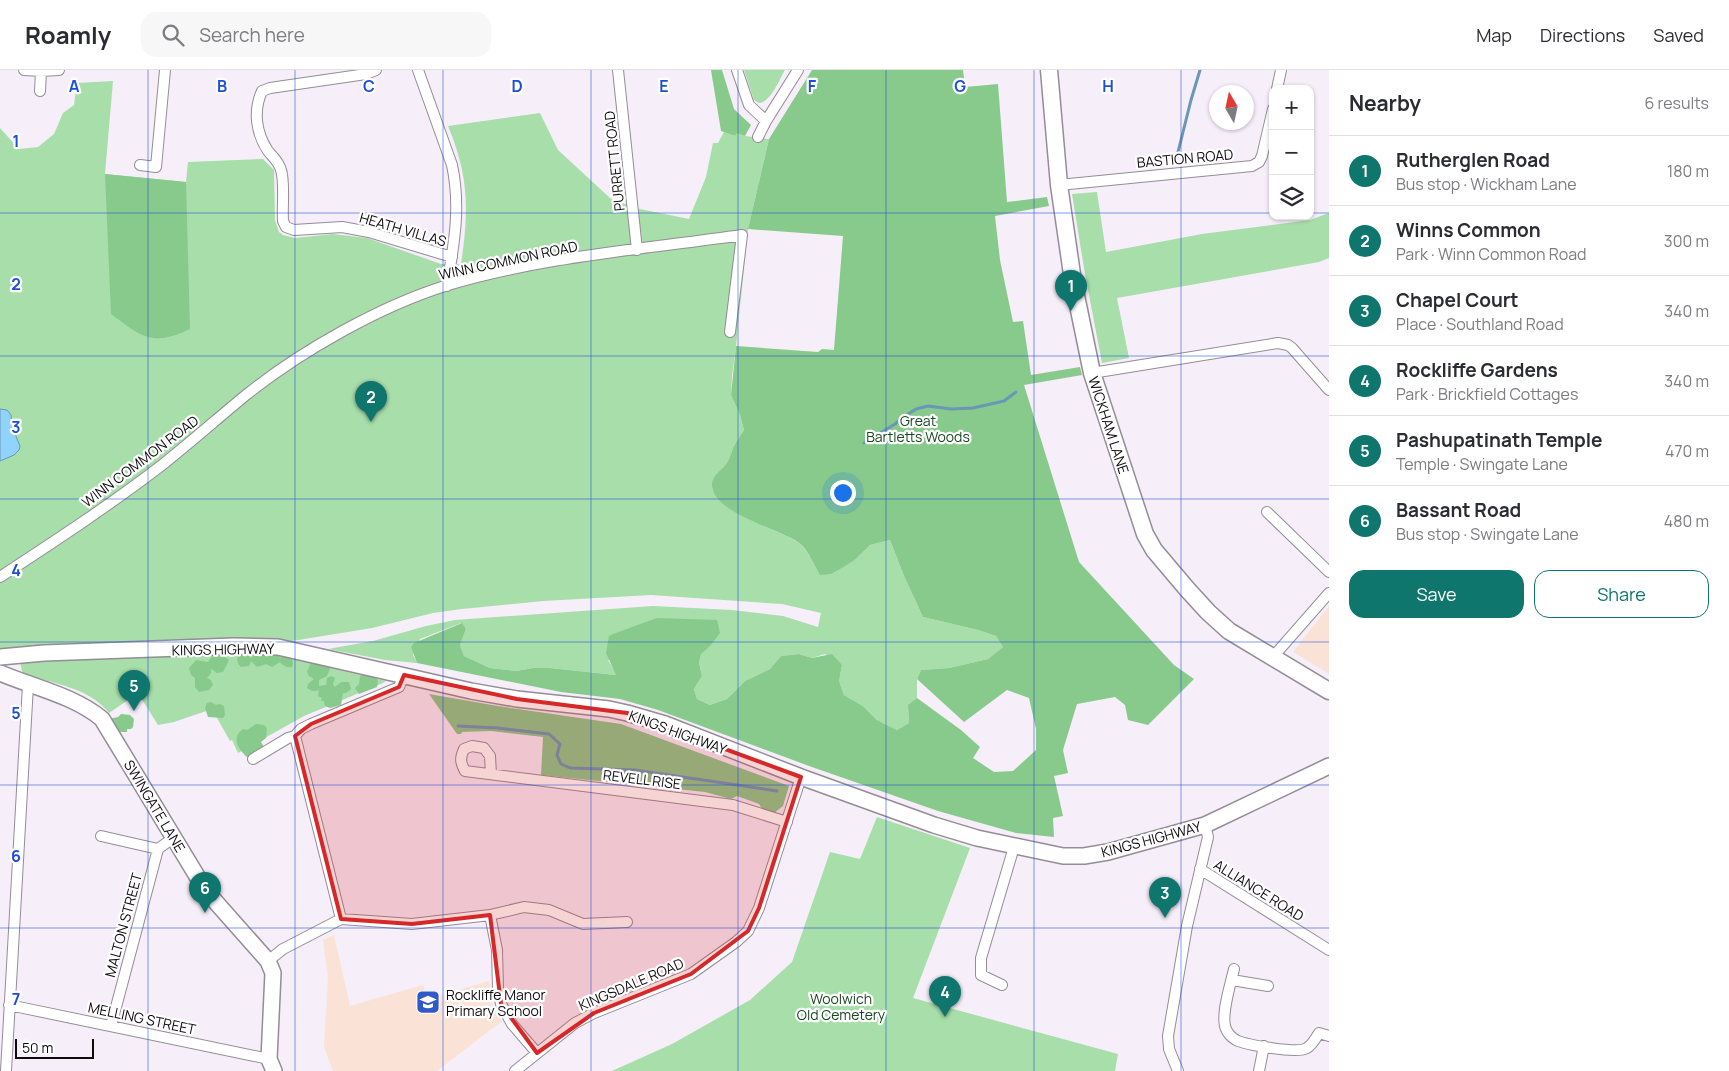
<!DOCTYPE html>
<meta charset="utf-8">
<style>
:root{--surface:#fff;--page:#f7f7f7;--text:#2b2b33;--muted:#7c7c81;--line:#e1e1e2;--accent:#0f766e}
body{margin:0;font-family:Manrope,sans-serif;background:var(--page);color:var(--text)}
.controls{position:absolute;right:15px;top:15px;display:grid;overflow:hidden;border-radius:10px;box-shadow:0 1px 4px #0004}
.controls button{width:45px;height:45px;display:grid;place-items:center;padding:0;border:0;border-bottom:1px solid var(--line);background:var(--surface);color:var(--text);font:25px sans-serif}
.compass{position:absolute;left:1209px;top:15px;width:45px;height:45px;border-radius:50%;background:var(--surface);box-shadow:0 1px 4px #0004;rotate:351deg}
.scale{position:absolute;left:15px;bottom:12px;width:79px;box-sizing:border-box;padding-left:5px;border:2px solid #0e0b0f;border-top:0;font-size:14px;line-height:18px;white-space:nowrap;color:#0e0b0f;-webkit-text-stroke:4px #fefefe;paint-order:stroke}
.you{position:absolute;left:842px;top:422px;width:18px;height:18px;margin:-12px;border:4px solid #fff;border-radius:50%;background:#1a73e8;box-shadow:0 0 0 8px #1a73e833}
.badge{display:grid;place-items:center;width:32px;height:32px;border-radius:50%;background:var(--accent);color:#fff;font-size:16px;font-weight:700}
.pin{position:absolute;translate:-50% -41px;filter:drop-shadow(0 1px 2px #0008)}
.pin::after{content:'';position:absolute;top:26px;width:18px;height:15px;background:inherit;clip-path:polygon(0 0,100% 0,50% 100%)}
.list{margin:0;padding:0;list-style:none}
h2{display:flex;justify-content:space-between;align-items:center;height:65px;margin:0;padding:0 20px;font-size:21px}
h2 small{font-size:16px;font-weight:400;color:var(--muted)}
.list li{display:grid;grid-template-columns:32px 1fr auto;gap:15px;align-items:center;box-sizing:border-box;height:70px;padding:0 20px;border-top:1px solid var(--line)}
.list b{display:block;font-size:19px;white-space:nowrap}
.list p{margin:0;font-size:16px;white-space:nowrap;color:var(--muted)}
.list em{font-size:16px;font-style:normal;color:var(--muted)}
.actions{display:flex;gap:10px;padding:15px 20px}
.actions a{flex:1;padding:11px 0;border:1px solid var(--accent);border-radius:15px;text-align:center;font-size:18px;color:var(--accent)}
.actions .main{background:var(--accent);color:#fff}
.icon{flex:none;width:28px;height:28px;fill:none;stroke:currentColor;stroke-width:2;stroke-linecap:round;stroke-linejoin:round}
.map{position:relative;flex:none;width:1329px;height:1001px;overflow:hidden}
header{display:flex;align-items:center;gap:30px;box-sizing:border-box;height:70px;padding:0 25px;background:var(--surface);border-bottom:1px solid var(--line)}
header strong{font-size:24px}
nav{display:flex;gap:28px;margin-inline-start:auto;font-size:18px}
.search{width:350px;height:45px;background:var(--page);display:flex;align-items:center;gap:12px;box-sizing:border-box;padding:0 18px;border-radius:15px;color:var(--muted);font-size:19px}
main{display:flex}
aside{flex:1;background:var(--surface)}
.map>svg:first-child{display:block}
</style>
<header>
<strong>Roamly</strong>
<div class="search"><svg class="icon" aria-label="search" viewBox="0 0 24 24"><circle cx="10" cy="10" r="6"/><path d="M15 15l6 6"/></svg>Search here</div>
<nav><a>Map</a><a>Directions</a><a>Saved</a></nav>
</header>
<main>
<div class="map">
<svg width="1329" height="1001" viewBox="0 0 1329 1001">
<rect width="100%" height="100%" fill="#f6eef9"/>
<path fill="#fae2d7" d="M1329 536V604L1293 582Z
M334 865 350 936 423 915 428 929 489 911 492 934 502 951 437 1001H333L324 977 328 907 323 870Z"/>
<path fill="#a7deaa" d="M744 0H785C779 10 771 32 759 33L754 30Z
M113 11 105 104 186 112 188 92 263 89 274 100 275 150 279 162 283 165 295 168 333 164 367 168 441 194H461C469 141 469 106 448 56L540 43 558 80 610 128 635 138 689 149 706 107 713 73H718L724 62 735 66 737 62 745 66 769 69 748 159 736 276 732 306 731 325 740 345 744 360C740 365 737 371 734 376 731 382 730 389 726 394 720 402 713 405 712 416 712 441 781 460 799 473 807 479 815 497 820 505L856 489 870 475 890 470 904 506 923 547 978 560 996 566 1003 577 988 589 949 598 921 600 917 609V628L908 636 909 653 897 660 877 650 863 636 844 625 839 611 842 595 825 584 812 588 799 584 781 586 770 599 745 611 727 629 710 635 697 629 694 619 702 606 699 593 701 583 710 576 608 590 617 605 550 598H533L516 601 490 598 464 586 460 575 466 559 461 553 420 569 413 585 417 593 385 590 328 579 373 571 426 556 455 550 653 536 732 540 783 546 818 557 821 543 782 534 651 525 543 531 462 539 433 543 372 558 292 571V589L386 611 383 613 304 646 238 683 232 670 230 671 212 639 174 652 158 655 138 623 109 643C90 618 53 613 24 605L22 601 17 579 0 580V58L19 79 38 77 54 64 63 43 74 35 77 13Z
M1097 122 1106 182 1202 164 1310 150 1329 143V188L1319 192 1117 228 1129 288 1102 293 1085 204 1072 124Z
M877 747 970 778 913 928 1118 984 1115 1001H612L672 974 750 930 792 892 830 782 860 789Z"/>
<path fill="#87ca8b" d="M711 0H722L734 39 751 55 745 66 737 63 735 66 721 61Z
M812 0H963L965 17 998 14 1007 132 1047 127 1049 136 995 146 1000 190 1013 252 1023 251 1031 305 1080 297 1082 305 1024 315 1079 492 1174 595 1194 609 1148 655 1128 650 1125 635 1115 627 1077 634 1063 680 1068 703 1054 706 1063 746 1053 748 1054 767 1016 763 938 741 809 696 658 640 620 629 561 622 417 593 411 577 414 573 462 553 466 559 460 575 464 586 490 598 516 601 533 598H550L616 605 606 583 609 566 613 564 657 548 717 550 720 563 710 576 701 584 699 593 702 606 694 619 697 629 710 635 727 629 745 611 770 599 781 586 799 584 812 588 832 584 842 595 839 611 844 625 863 636 877 650 897 660 909 653 908 635 917 628 961 660 980 677 973 688 994 702 1013 701 1036 680V659L1029 628 1007 620 964 652 917 609 921 600 949 598 988 589 1003 577 996 566 978 560 923 547 904 506 890 470 870 475 856 489 845 496 831 504 820 505C815 497 807 478 799 473 780 459 713 443 712 416 711 406 721 401 726 394 730 389 731 382 734 376 737 371 740 365 744 360L740 345 731 325 736 276 818 282 822 279 834 280 843 166 748 159 769 69Z
M105 104 186 112 190 259C152 277 142 267 111 244Z
M246 582 251 588C257 583 261 583 267 587L272 584 278 585 280 588 286 585 291 587 293 593 292 597C287 598 283 596 280 592L272 597 266 594 257 597 251 591 249 596 241 597 238 594 237 586 240 583Z
M225 583V587L229 590 223 602 217 603 211 599V603L207 608 211 610 213 615 209 620 199 622 195 617V608L191 605 189 598 196 590 208 592 213 585Z
M311 592 329 596 330 599 327 606 319 610V616L326 615 327 608 331 606 335 608 333 614 335 617 341 612H349L351 619 346 623H343L341 635 330 638 325 636 324 631H321L322 628 318 626 319 620C313 622 312 621 307 618L308 614 314 609 309 606 307 602Z
M372 602 378 611 377 617 359 624 355 618 359 614 360 606Z
M429 624 498 636 621 654 789 716 783 736 774 743 762 739 759 734 737 726 731 729 705 722 541 705 543 667 491 661 462 662 461 664H457Z
M211 632 216 635 220 634 224 636 225 645 223 648 208 647 205 638 207 633Z
M121 644 130 645 134 649 133 657 131 659H127V662H118L108 649 118 647Z
M256 654 264 655 267 658 266 668 261 672 264 677 254 687H247C238 679 231 667 243 659L247 660Z"/>
<path fill="#90d3fd" stroke="#6997b6" d="M0 339 7 340 11 345 12 357 20 376 19 380 14 385 0 391Z"/>
<g fill="none" stroke-linecap="round" stroke-linejoin="round">
<path stroke="#6997b6" stroke-width="3" d="M1176 90 1191 30 1200 0
M864 373 895 354 905 346 916 339 928 336 951 339 973 338 1004 331 1016 322
M458 656 497 658 549 664 560 674 557 685 561 694 570 698 635 700 777 721"/>
<g stroke="#948c96" stroke-width="12">
<path id="street" d="M24 0 41 1 59 0
M376 0 366 4 270 18 262 21C253 41 256 63 268 81 273 87 279 92 281 100 285 112 282 137 283 151L286 157 294 160 342 157 369 162 452 187
M418 0 452 95C461 137 454 174 447 216
M618 0 637 180
M737 0 749 35 766 51
M1277 19 1281 0
M40 21 41 1
M758 67 766 51 798 0
M140 95 156 97 165 0
M1059 115 1252 96 1259 92 1262 86 1273 39
M1092 303 1278 273 1288 275 1292 278 1329 320
M1267 442 1329 502
M0 507C55 471 110 435 162 395 191 372 218 348 246 325 301 281 380 236 448 215 541 187 645 179 742 165L730 262
M1272 588 1329 523
M253 689 288 668 295 666 301 659 311 654 399 617 404 605
M491 704 490 686 484 678 472 676 464 679C460 688 460 692 465 701L733 735 787 752
M101 766 158 779
M1200 799 1329 880
M490 845 497 880 498 919 501 934 512 954 537 983
M341 849 412 854 490 845 524 837 549 840 583 854 627 852
M268 891 283 879 341 849 295 666
M1234 899C1231 913 1220 946 1226 959 1228 964 1231 967 1236 970 1246 975 1298 984 1307 978 1312 975 1316 968 1319 963L1329 966
M1232 910 1268 916
M1002 915 981 905V888L1014 777
M9 935 269 989
M111 956 158 779 173 768
M6 1001 28 615
M515 1001 575 953 594 943 691 904 736 872 748 861 759 838 801 707
M1178 1001 1169 979 1168 966 1187 856 1208 767 1205 755
M1259 1001 1264 976"/>
</g>
<g stroke="#948c96" stroke-width="18">
<path id="secondary" d="M0 587 44 583 234 576 278 577 471 621 517 629 609 639 627 643 665 654 801 707 934 755 977 768 1063 786H1084L1108 782 1205 755 1329 696
M0 603C33 617 75 626 102 649L206 821 268 891 273 903 269 989 274 1001"/>
</g>
<g stroke="#948c96" stroke-width="19">
<path id="primary" d="M1049 0 1059 115 1073 211 1092 303 1145 464 1154 480 1187 519 1208 542 1229 561 1329 621"/>
</g>
<use href="#street" stroke="#fff" stroke-width="10"/>
<use href="#secondary" stroke="#fff" stroke-width="15"/>
<use href="#primary" stroke="#fff" stroke-width="16"/>
</g>
<path fill="#d62828" fill-opacity="0.2" stroke="#d62828" stroke-width="4" stroke-linejoin="round" d="M404 605 517 629 627 643 801 707 759 838 748 861 691 904 594 943 537 983 501 934 490 845 412 854 341 849 295 666 311 654 399 617Z"/>
<path fill="none" stroke="#1d4ed8" stroke-width="1" stroke-opacity="0.55" d="M148 0V1001M295 0V1001M443 0V1001M591 0V1001M738 0V1001M886 0V1001M1034 0V1001M1181 0V1001M0 143H1273M1310 143H1329M0 286H1329M0 429H1329M0 572H1329M0 715H1329M0 858H1329"/>
<defs>
<g id="school-square" transform="scale(1.25)"><rect x="-9" y="-9" width="18" height="18" rx="4" fill="#3258c8" stroke="#fefefe"/><path d="M0-5L7-2L0 1L-7-2ZM-4 1L0 2.5L4 1V4Q0 6-4 4Z" fill="#fff"/></g>
</defs>
<g fill-rule="evenodd">
<use href="#school-square" x="428" y="932"/>
</g>
<g text-anchor="middle" dominant-baseline="central" stroke-width="4.5" stroke-linejoin="round" paint-order="stroke">
<g font-size="14" fill="#0e0b0f" stroke="#fefefe">
<text transform="translate(1185 88) rotate(-5)">BASTION ROAD</text>
<text transform="translate(614 91) rotate(-96)">PURRETT ROAD</text>
<text transform="translate(403 159) rotate(16)">HEATH VILLAS</text>
<text transform="translate(508 190) rotate(-12)">WINN COMMON ROAD</text>
<text transform="translate(1109 355) rotate(72)">WICKHAM LANE</text>
<text transform="translate(140 391) rotate(-37)">WINN COMMON ROAD</text>
<text transform="translate(223 579) rotate(-1)">KINGS HIGHWAY</text>
<text transform="translate(678 662) rotate(20)">KINGS HIGHWAY</text>
<text transform="translate(642 709) rotate(7)">REVELL RISE</text>
<text transform="translate(155 736) rotate(59)">SWINGATE LANE</text>
<text transform="translate(1151 769) rotate(-15)">KINGS HIGHWAY</text>
<text transform="translate(1259 820) rotate(32)">ALLIANCE ROAD</text>
<text transform="translate(123 855) rotate(-75)">MALTON STREET</text>
<text transform="translate(631 914) rotate(-23)">KINGSDALE ROAD</text>
<text transform="translate(142 948) rotate(12)">MELLING STREET</text>
</g>
<g font-size="14" fill="#1a4920" stroke="#fefefe">
<text x="918" y="350">Great<tspan x="918" dy="16">Bartletts Woods</tspan></text>
<text x="841" y="928">Woolwich<tspan x="841" dy="16">Old Cemetery</tspan></text>
</g>
<g font-size="14" fill="#0e0b0f" stroke="#fefefe" text-anchor="start">
<text x="446" y="924">Rockliffe Manor<tspan x="446" dy="16">Primary School</tspan></text>
</g>
</g>
<g font-size="16" text-anchor="middle" font-weight="bold" fill="#1d4ed8" stroke="#fefefe" stroke-width="4.5" stroke-linejoin="round" paint-order="stroke">
<text x="74" y="22">A</text>
<text x="222" y="22">B</text>
<text x="369" y="22">C</text>
<text x="517" y="22">D</text>
<text x="664" y="22">E</text>
<text x="812" y="22">F</text>
<text x="960" y="22">G</text>
<text x="1108" y="22">H</text>
<text x="16" y="77">1</text>
<text x="16" y="220">2</text>
<text x="16" y="363">3</text>
<text x="16" y="506">4</text>
<text x="16" y="649">5</text>
<text x="16" y="792">6</text>
<text x="16" y="935">7</text>
</g>
</svg>
<div class="controls">
<button>+</button>
<button>−</button>
<button><svg class="icon" aria-label="layers" viewBox="0 0 24 24"><path d="M12 4l9 5-9 5-9-5zM3 14l9 5 9-5"/></svg></button>
</div>
<svg class="compass" viewBox="-18 -18 36 36"><path d="M0-13l5 13h-10z" fill="#e53935"/><path d="M0 13l5-13h-10z" fill="#7c7c81"/></svg>
<div class="scale">50 m</div>
<div class="you"></div>
<div class="pin badge" style="left:1071px;top:241px">1</div>
<div class="pin badge" style="left:371px;top:352px">2</div>
<div class="pin badge" style="left:1165px;top:848px">3</div>
<div class="pin badge" style="left:945px;top:947px">4</div>
<div class="pin badge" style="left:134px;top:641px">5</div>
<div class="pin badge" style="left:205px;top:843px">6</div>
</div>
<aside>
<h2>Nearby<small>6 results</small></h2>
<ul class="list">
<li><span class="badge">1</span><div><b>Rutherglen Road</b><p>Bus stop · Wickham Lane</p></div><em>180 m</em></li>
<li><span class="badge">2</span><div><b>Winns Common</b><p>Park · Winn Common Road</p></div><em>300 m</em></li>
<li><span class="badge">3</span><div><b>Chapel Court</b><p>Place · Southland Road</p></div><em>340 m</em></li>
<li><span class="badge">4</span><div><b>Rockliffe Gardens</b><p>Park · Brickfield Cottages</p></div><em>340 m</em></li>
<li><span class="badge">5</span><div><b>Pashupatinath Temple</b><p>Temple · Swingate Lane</p></div><em>470 m</em></li>
<li><span class="badge">6</span><div><b>Bassant Road</b><p>Bus stop · Swingate Lane</p></div><em>480 m</em></li>
</ul>
<div class="actions"><a class="main">Save</a><a>Share</a></div>
</aside>
</main>
